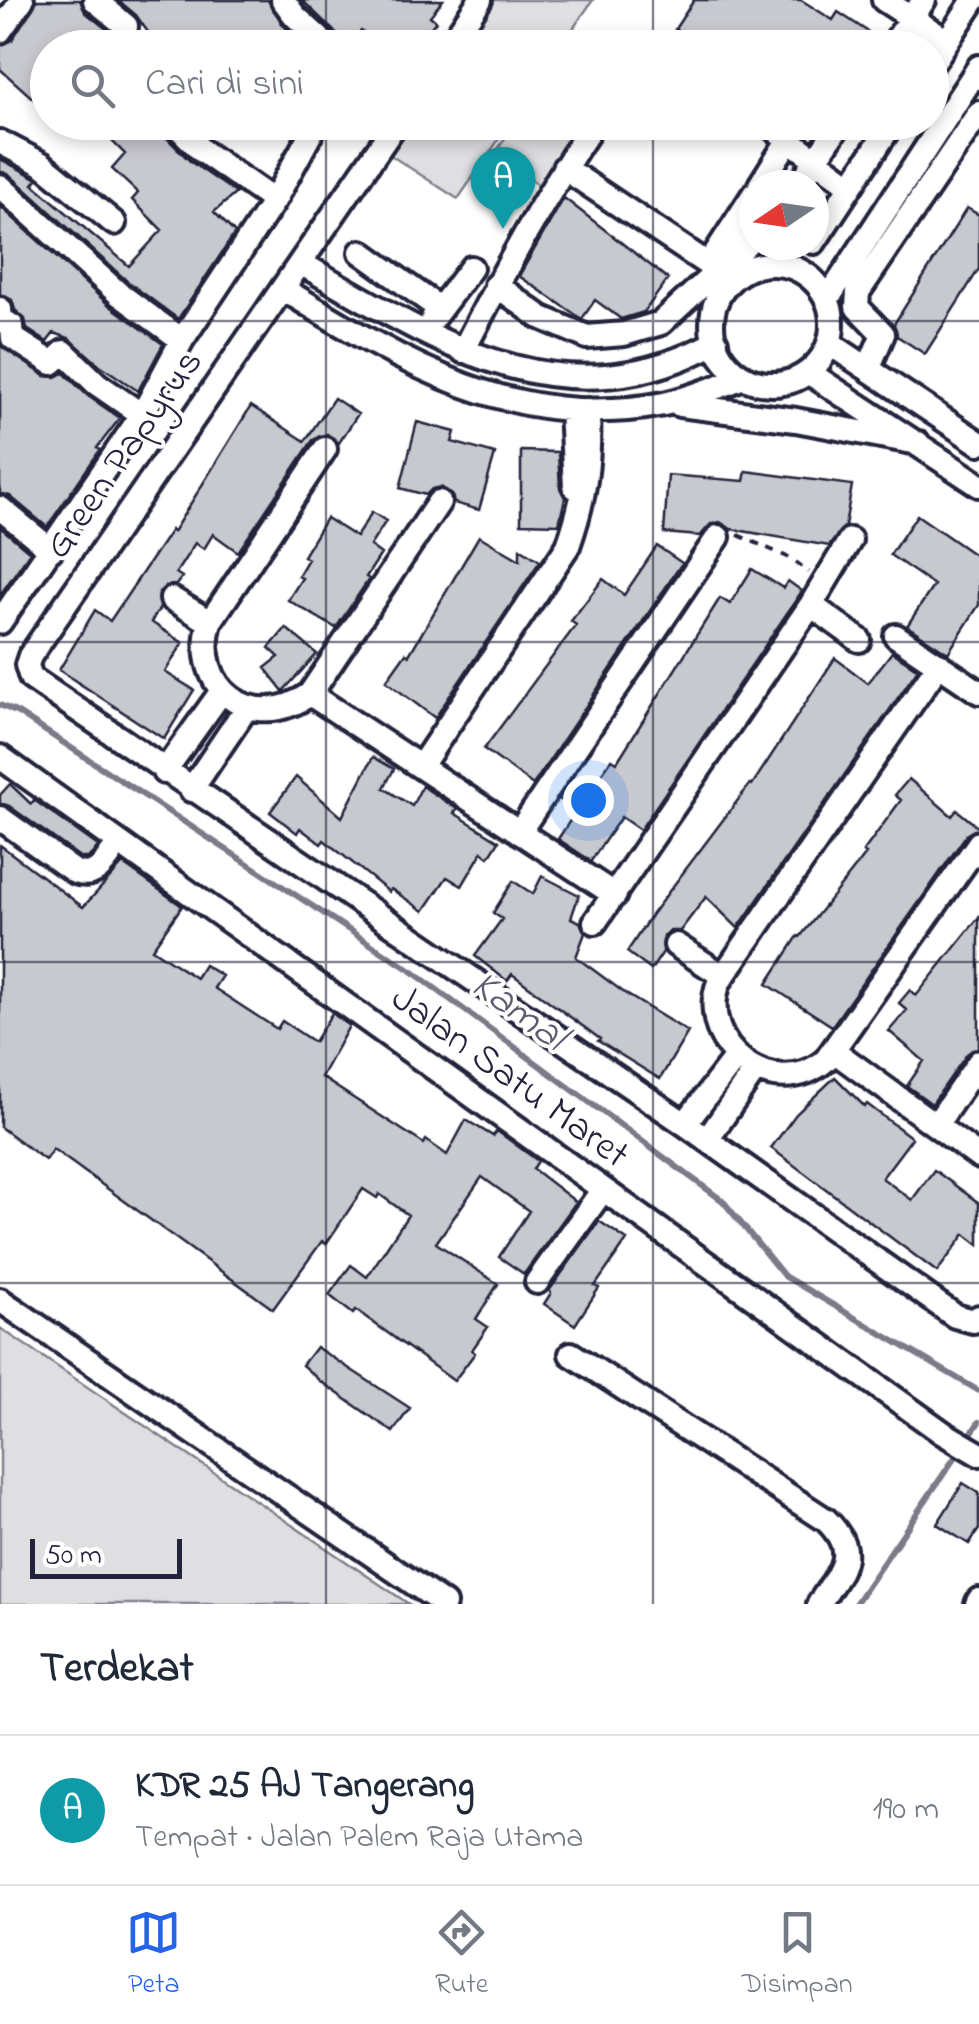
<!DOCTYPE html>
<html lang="id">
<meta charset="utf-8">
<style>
:root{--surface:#fff;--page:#f2f2f3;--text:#1f2937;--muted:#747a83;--line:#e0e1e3;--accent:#2563eb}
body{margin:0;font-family:"Indie Flower",sans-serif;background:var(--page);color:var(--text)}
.compass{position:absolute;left:739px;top:170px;width:90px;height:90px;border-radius:50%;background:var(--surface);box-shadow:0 5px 15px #0003;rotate:257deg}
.scale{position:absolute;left:30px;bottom:25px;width:152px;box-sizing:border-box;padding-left:10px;border:5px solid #22223b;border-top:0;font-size:28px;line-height:35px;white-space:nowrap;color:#22223b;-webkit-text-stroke:8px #fff;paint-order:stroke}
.you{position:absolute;left:588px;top:800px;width:35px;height:35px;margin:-25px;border:8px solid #fff;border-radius:50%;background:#1a73e8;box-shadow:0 0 0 15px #1a73e833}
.badge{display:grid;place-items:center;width:65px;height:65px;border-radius:50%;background:var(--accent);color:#fff;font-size:32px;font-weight:700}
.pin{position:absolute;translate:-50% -82px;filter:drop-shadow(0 2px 5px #0008)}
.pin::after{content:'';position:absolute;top:52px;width:35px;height:30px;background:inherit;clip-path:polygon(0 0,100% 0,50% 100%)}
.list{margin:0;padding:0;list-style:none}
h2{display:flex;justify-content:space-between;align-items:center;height:130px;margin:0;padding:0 40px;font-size:42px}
h2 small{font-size:32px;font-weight:400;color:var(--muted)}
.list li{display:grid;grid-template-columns:65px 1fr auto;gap:30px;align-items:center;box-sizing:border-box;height:150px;padding:0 40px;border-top:2px solid var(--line)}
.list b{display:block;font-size:38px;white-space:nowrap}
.list p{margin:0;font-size:32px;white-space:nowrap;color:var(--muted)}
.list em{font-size:32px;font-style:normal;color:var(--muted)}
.icon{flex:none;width:55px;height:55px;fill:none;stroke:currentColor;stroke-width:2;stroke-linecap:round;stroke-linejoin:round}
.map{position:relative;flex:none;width:979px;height:1604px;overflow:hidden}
.search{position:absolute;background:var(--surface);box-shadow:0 5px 15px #0003;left:30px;right:30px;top:30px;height:110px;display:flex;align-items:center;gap:25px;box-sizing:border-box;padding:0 35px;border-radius:55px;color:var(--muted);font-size:38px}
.sheet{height:280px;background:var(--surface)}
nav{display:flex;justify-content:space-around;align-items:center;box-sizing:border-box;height:140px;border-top:2px solid var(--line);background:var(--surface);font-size:28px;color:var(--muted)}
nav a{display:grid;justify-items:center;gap:5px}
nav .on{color:var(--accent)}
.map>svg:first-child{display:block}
</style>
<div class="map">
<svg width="979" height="1604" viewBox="0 0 979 1604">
<rect width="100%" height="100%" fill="#fff"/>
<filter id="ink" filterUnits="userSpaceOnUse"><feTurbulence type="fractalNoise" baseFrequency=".01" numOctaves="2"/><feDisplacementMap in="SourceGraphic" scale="20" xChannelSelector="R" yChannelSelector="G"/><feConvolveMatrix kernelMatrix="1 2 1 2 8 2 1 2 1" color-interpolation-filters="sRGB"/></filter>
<g filter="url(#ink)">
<path fill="#dfdfe2" stroke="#80808e" stroke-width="2.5" d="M490 0H593L560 47 458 48Z
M407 123H510L458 199 387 153Z
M515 123H584L542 187 494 155Z
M0 1328 409 1604H0Z"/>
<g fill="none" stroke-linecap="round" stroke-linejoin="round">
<path stroke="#7a7a88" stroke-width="6" d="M0 705 18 713 413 972 723 1201 784 1276 979 1391
M855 1604 979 1422"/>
</g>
<path fill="#c8c8cf" stroke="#22223b" stroke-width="2.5" d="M37 0H80L85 12 109 31 104 38 98 33 85 48H48V112L0 69V46L12 40Z
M118 0H268L283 25 307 48H143L152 38 136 15Z
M302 0H443L430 16 436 21 415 48H384L361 31 349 48H345L340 37Z
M694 0H801L833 20 838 12 879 39 876 48H704L675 29Z
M93 122H158L162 133 191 162 236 193 214 212 235 233 178 319 128 282 10 175 0 171V159L34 177 37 179 33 184 129 266 162 230 132 200 138 193 112 169 125 154Z
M564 198 668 279 644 312 621 319 595 300 582 319 519 276Z
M0 206 109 305 163 344 138 391 97 363 69 338 54 333 47 342 27 329 25 319 15 310 12 300 0 294Z
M967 208 979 215V269L925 354 897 336 894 324Z
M0 345 45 376 56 377 64 373 88 396 120 418 97 448 100 450 47 527 10 496 0 493Z
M334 398 358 414 339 443 327 434 313 440 238 552 213 534 204 549 195 543 176 573 182 577 176 585 166 586 159 592 160 608 151 622 183 643 165 672 194 690 164 739 59 670 95 610 110 621 171 530 173 532 251 406 305 441Z
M417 422 455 432 452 442 495 454 479 510 454 503 452 495 441 487 432 489 426 495 400 488Z
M521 451 558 452 560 488 565 498 559 524 521 523Z
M746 471 852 485 845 526 829 546 731 529 720 522 711 524 700 536 664 533 668 475 744 481Z
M372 512 386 521 370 546 381 554 366 577 369 579 336 628 288 600 302 578 298 576 308 559 303 556 326 518 356 537Z
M917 515 979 558V605L948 653 907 626 934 585 890 555Z
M0 527 30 552 0 595Z
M479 536 520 560V548L540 561 435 718 386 681 406 653 409 655Z
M657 546 682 563 533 785 484 749 576 625 571 621 603 579 624 595Z
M752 569 783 588 788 581 802 591 640 830 621 817 591 861 558 839 577 810 559 799 571 782 588 793 612 759 617 762 720 598 730 604Z
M286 628 317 654 283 691 265 668 279 657 269 648Z
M892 652 918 669 738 928 706 897 680 931H670L664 936 663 952 651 970 627 952 652 914 750 784 752 785 835 658 868 683Z
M373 757 394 769 384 788 412 806 422 786 457 809 454 813 499 841 489 857 482 852 462 886 447 877 424 911 391 889 389 892 324 840 321 844 300 828 297 833 270 812 296 777 342 817Z
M909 779 952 816 957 810 979 828 967 834 832 1026 767 984 798 936 800 937 866 854 863 852 901 800 895 795Z
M10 784 31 804 34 800 98 846 94 852 88 858H81L9 806 0 803V795Z
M0 845 83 907 123 864 182 906 152 949 196 978 204 965 222 976 214 988 277 1029 282 1021 314 1042 332 1013 349 1026 321 1077 424 1144 426 1140 447 1155 466 1120 493 1136 497 1131 538 1161 533 1169 576 1202 524 1274 499 1257 529 1211 482 1177 436 1243 498 1284 476 1319 488 1327 472 1350 475 1353 454 1381 356 1310 353 1314 329 1295 351 1265 367 1277 408 1215 379 1194 377 1198 363 1189 326 1244 322 1241 273 1309 53 1149 45 1160 0 1127Z
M542 876 579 895 571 918 580 922 585 933 576 957 626 994 688 1032 660 1079 598 1041 600 1039 512 974 507 981 475 956 502 919 493 913 513 881 533 894Z
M979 917V1047L967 1054 932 1104 907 1086 924 1061 889 1031 907 1010 899 1003 910 990 916 996Z
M835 1077 865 1107 867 1104 912 1138 882 1178 912 1200 934 1170 979 1203V1245L965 1234 937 1272 771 1148 796 1114Z
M599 1221 627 1240 595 1286 599 1288 575 1325 544 1304 551 1293 549 1291Z
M316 1347 410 1408 393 1432 320 1381 302 1365Z
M963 1483 979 1493V1529L969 1544 937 1524Z"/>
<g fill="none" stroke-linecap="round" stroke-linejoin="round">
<g stroke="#22223b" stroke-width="30">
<path id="minor" d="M95 0 126 26 125 35 116 48
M283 0 295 16 330 48
M884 0 947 41
M0 31 22 0
M448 48 480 0
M649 48H653
M891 48 924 0
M932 64 974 0
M173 122 202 151 274 201
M397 122 30 656 27 665 31 678 685 1124 955 1316 973 1321 979 1317
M765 122 851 186
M0 142 42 164 114 223
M564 168 718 271
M760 185 789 139
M799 185 841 122
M0 186 119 294 182 340
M814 242 893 122
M361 252 440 309
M302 264C436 341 561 426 716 342
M712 324a60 60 0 1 1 120 0a60 60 0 1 1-120 0Z
M708 265 754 194
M496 285 540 317 587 337 624 334 661 323 754 237
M285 290C404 364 517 432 664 404 691 398 717 387 744 377
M827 300 979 67
M0 309 1 319 12 326 13 338 52 363 64 352 97 384 142 415
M433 318 471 268
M829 343 979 443
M463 351C503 273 545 195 595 122
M868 369 883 334 857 307 858 292 979 113
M808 372 979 485
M680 405 796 420 918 443
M571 410 575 487
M325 449 210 622C191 688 252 735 310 694L439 502
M0 508 51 550
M172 599 210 622
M811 605 859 640
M0 622 142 415 182 340 274 201 317 122
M896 636 979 692
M939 664 719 982C695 1046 774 1105 826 1060L979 843
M310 694 615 895
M0 757 943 1433 979 1454
M421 766 568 546C585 498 590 461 588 410
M164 772 222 691
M191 790 247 707
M0 818 75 872C98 880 106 860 119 843
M519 832 718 537
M595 922 811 605 850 540
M676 945 723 976
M834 1051 979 1157
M685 1124 736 1057
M936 1125 979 1062
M707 1140 755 1070
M537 1282 602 1191
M0 1300 444 1604
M571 1354 826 1520C860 1553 840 1571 819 1604
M977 1604 979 1600"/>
</g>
<path stroke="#22223b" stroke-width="4" stroke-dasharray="8 8" stroke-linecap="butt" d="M738 535 792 559 809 572"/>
<use href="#minor" stroke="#fff" stroke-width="22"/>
</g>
</g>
<path fill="none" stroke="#22223b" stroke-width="2.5" stroke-opacity="0.55" d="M326 0V48M653 0V48M326 122V1604M653 122V1604M0 321H979M0 642H979M0 962H979M0 1283H979"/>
<g text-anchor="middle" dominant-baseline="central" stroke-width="8" stroke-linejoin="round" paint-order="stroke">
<g font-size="40" fill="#22223b" stroke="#fff">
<text transform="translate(125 455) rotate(-55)">Green Papyrus</text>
<text transform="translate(509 1078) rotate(36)">Jalan Satu Maret</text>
</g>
<g font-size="42" font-style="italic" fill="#5c5c6f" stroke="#fff">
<text transform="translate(518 1012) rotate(36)">Kamal</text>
</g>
</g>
</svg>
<svg class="compass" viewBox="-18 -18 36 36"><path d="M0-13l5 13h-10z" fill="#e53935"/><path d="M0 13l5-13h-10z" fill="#747a83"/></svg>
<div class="scale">50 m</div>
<div class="you"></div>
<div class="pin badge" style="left:503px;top:229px;background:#0f9aa8">A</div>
<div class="search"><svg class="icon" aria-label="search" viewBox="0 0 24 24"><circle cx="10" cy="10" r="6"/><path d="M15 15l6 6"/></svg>Cari di sini</div>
</div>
<section class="sheet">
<h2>Terdekat<small></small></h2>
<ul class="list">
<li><span class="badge" style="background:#0f9aa8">A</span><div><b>KDR 25 AJ Tangerang</b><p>Tempat · Jalan Palem Raja Utama</p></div><em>190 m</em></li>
</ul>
</section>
<nav>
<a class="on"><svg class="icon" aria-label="map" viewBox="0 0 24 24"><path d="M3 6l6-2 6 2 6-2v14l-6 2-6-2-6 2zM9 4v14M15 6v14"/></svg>Peta</a>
<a><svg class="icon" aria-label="directions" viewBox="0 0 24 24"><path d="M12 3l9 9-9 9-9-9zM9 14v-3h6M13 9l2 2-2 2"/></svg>Rute</a>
<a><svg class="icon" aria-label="saved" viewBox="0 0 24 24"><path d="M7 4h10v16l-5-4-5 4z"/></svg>Disimpan</a>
</nav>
